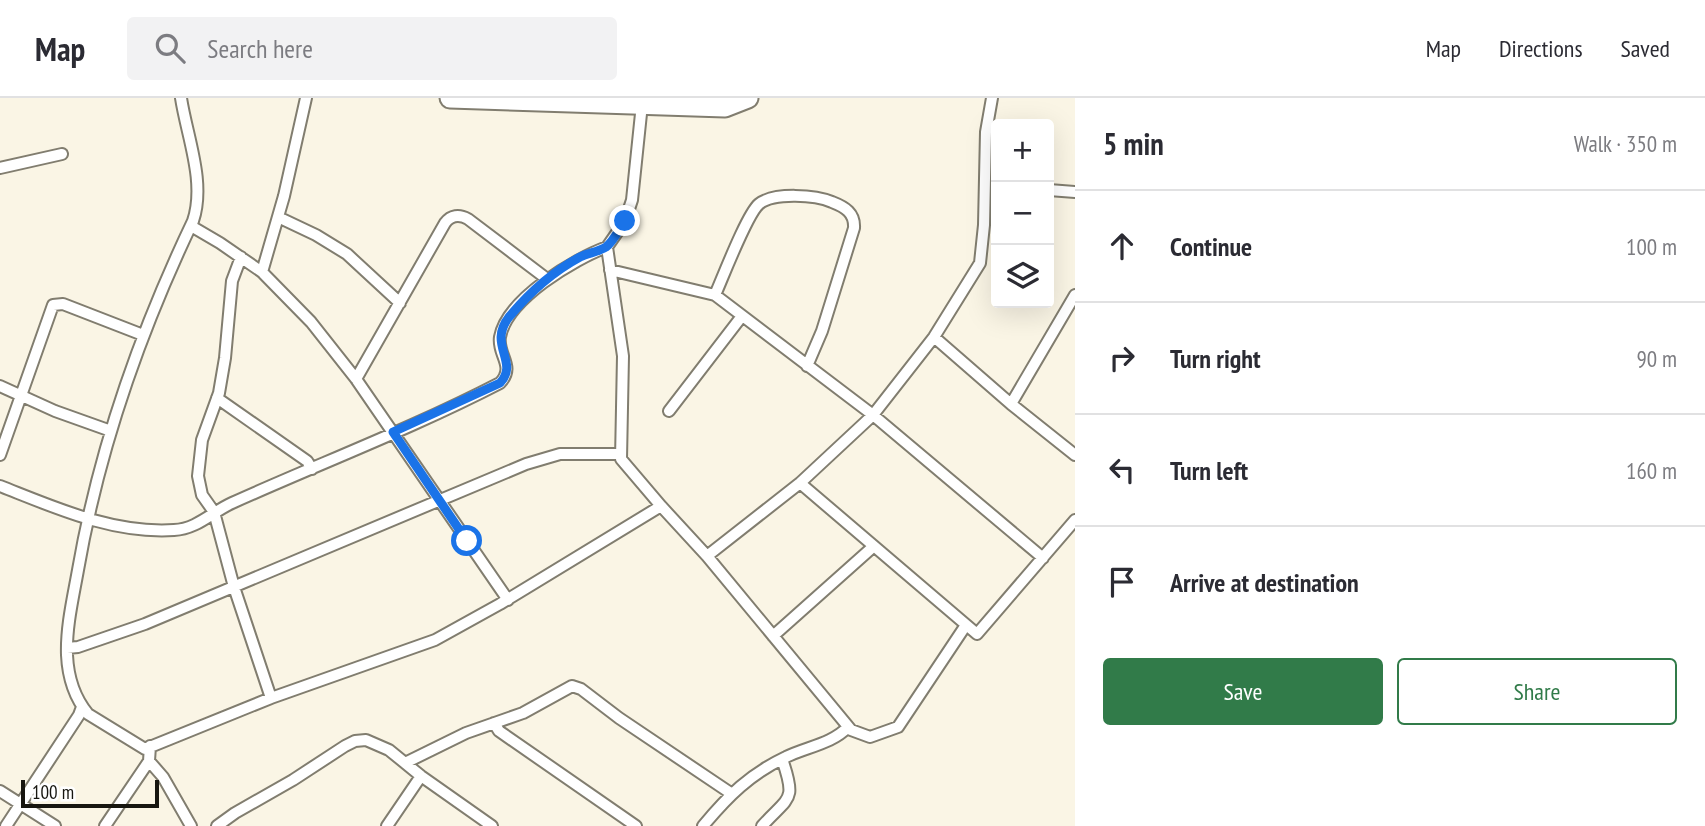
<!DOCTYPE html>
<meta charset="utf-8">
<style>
:root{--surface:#fff;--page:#f2f2f3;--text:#2b2b33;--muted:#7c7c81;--line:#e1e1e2;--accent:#317b49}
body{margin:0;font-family:"PT Sans Narrow",sans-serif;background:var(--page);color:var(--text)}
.controls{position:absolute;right:21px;top:21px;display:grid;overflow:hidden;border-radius:7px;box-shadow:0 7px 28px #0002}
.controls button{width:63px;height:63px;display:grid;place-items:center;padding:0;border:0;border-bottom:2px solid var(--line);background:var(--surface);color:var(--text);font:35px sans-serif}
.scale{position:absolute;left:21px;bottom:18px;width:138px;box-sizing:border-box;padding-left:7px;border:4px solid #171610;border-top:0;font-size:19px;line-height:24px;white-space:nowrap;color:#171610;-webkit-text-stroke:5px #fff;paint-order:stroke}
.stop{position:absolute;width:21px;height:21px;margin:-16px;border:5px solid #1a73e8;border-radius:50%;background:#fff}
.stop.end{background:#1a73e8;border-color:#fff;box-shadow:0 2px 7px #0008}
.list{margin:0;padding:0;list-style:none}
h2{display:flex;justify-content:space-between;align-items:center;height:91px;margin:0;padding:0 28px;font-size:30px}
h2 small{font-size:23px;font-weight:400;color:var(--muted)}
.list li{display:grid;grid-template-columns:46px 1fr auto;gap:21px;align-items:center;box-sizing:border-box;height:112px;padding:0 28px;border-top:2px solid var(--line)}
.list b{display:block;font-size:26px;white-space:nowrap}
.list em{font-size:23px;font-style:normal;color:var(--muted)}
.actions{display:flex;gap:14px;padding:21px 28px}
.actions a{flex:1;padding:16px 0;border:2px solid var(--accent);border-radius:7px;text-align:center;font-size:24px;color:var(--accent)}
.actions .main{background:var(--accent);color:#fff}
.icon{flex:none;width:38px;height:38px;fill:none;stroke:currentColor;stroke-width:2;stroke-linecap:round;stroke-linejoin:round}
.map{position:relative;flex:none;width:1075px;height:728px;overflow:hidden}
header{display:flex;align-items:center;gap:42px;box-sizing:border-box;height:98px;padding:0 35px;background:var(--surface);border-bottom:2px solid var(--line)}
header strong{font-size:33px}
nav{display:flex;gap:38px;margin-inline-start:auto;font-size:24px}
.search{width:490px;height:63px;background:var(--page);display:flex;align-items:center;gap:18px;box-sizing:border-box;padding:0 24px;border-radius:7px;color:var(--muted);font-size:26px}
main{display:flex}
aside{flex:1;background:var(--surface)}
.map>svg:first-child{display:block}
</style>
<header>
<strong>Map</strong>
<div class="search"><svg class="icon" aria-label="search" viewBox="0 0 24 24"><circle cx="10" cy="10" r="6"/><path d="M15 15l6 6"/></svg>Search here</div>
<nav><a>Map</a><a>Directions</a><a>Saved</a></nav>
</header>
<main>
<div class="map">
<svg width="1075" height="728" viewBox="0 0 1075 728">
<rect width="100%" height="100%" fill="#faf5e5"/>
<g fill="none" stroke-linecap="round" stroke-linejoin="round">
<g stroke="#817d6f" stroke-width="14">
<path id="street" d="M181 0C187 39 206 84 193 123 140 234 99 351 78 472 73 500 66 529 67 557 68 579 74 599 88 616L145 651 271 600 435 542 500 506 661 408 707 458 800 385 873 317 934 239 980 165 984 127 986 34 992 0
M642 6 632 102 625 123 607 149 623 258 621 361 661 408
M0 70 62 56
M1049 92 1075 94
M278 119 316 137 347 156 400 205
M191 128 220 145 262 174 311 224 356 281 508 502
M241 159 232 183 225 260 219 295 202 342 198 378 202 397 214 414 234 489 271 600
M610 172 715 197 873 317 1043 460
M262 174 284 98 306 0
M715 197C723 179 747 116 759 106 774 94 816 97 832 104 845 109 855 115 854 130L822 233 807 268
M934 239 1011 306 1075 357
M356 281 445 125C451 117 459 116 468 121L547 181
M0 288 55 313 111 333
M217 300 307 363 312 371
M1011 306 1075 197
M669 313 742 218
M0 357 53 207 63 206 143 237
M800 385 977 536 1075 422
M0 388C56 410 113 436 174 432 197 431 212 414 232 405 321 365 413 330 500 285 516 268 497 257 500 239 507 201 574 161 607 149
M707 458 851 632 870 639 898 629 966 527
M773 538 874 448
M67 550 78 549 145 526 526 366 560 356H621
M494 625 499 633 636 728
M149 663 163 679 191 728
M405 665 466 635 523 615 572 588 581 591 619 620 732 696
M0 693 55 728
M6 728 79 617 82 609
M105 728 149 663 150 648
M217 728 235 715 293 682 345 648 355 643 366 642 389 652 421 678 492 728
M387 728 421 678
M703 728C728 698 750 676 786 659 806 649 832 646 848 629
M762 728C789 698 797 704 782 661"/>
</g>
<g stroke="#817d6f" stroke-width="23">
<path id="highway" d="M450 0 725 9 748 0"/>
</g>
<use href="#street" stroke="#fff" stroke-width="10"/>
<use href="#highway" stroke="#fff" stroke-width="19"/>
</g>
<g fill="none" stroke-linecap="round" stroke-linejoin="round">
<path stroke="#1a73e8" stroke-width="9" d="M467 443 393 334 500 285C520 264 487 247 509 219 529 195 552 174 580 159 588 155 598 154 606 149 613 144 620 130 625 123"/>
</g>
</svg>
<div class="controls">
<button>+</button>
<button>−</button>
<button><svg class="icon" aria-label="layers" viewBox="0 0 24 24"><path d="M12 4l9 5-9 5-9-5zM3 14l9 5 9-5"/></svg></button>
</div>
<div class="scale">100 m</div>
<div class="stop" style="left:467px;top:443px"></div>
<div class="stop end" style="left:625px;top:123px"></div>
</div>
<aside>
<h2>5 min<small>Walk · 350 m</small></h2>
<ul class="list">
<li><svg class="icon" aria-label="ahead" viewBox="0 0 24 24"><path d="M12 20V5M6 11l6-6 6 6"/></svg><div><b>Continue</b></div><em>100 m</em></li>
<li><svg class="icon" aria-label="right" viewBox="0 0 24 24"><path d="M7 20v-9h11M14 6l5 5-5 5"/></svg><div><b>Turn right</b></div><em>90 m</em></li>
<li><svg class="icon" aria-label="left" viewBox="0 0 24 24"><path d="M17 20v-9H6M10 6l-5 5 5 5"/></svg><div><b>Turn left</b></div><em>160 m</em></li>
<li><svg class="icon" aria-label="arrive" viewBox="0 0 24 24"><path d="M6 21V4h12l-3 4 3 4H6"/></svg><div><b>Arrive at destination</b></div></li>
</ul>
<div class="actions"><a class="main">Save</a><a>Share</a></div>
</aside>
</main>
